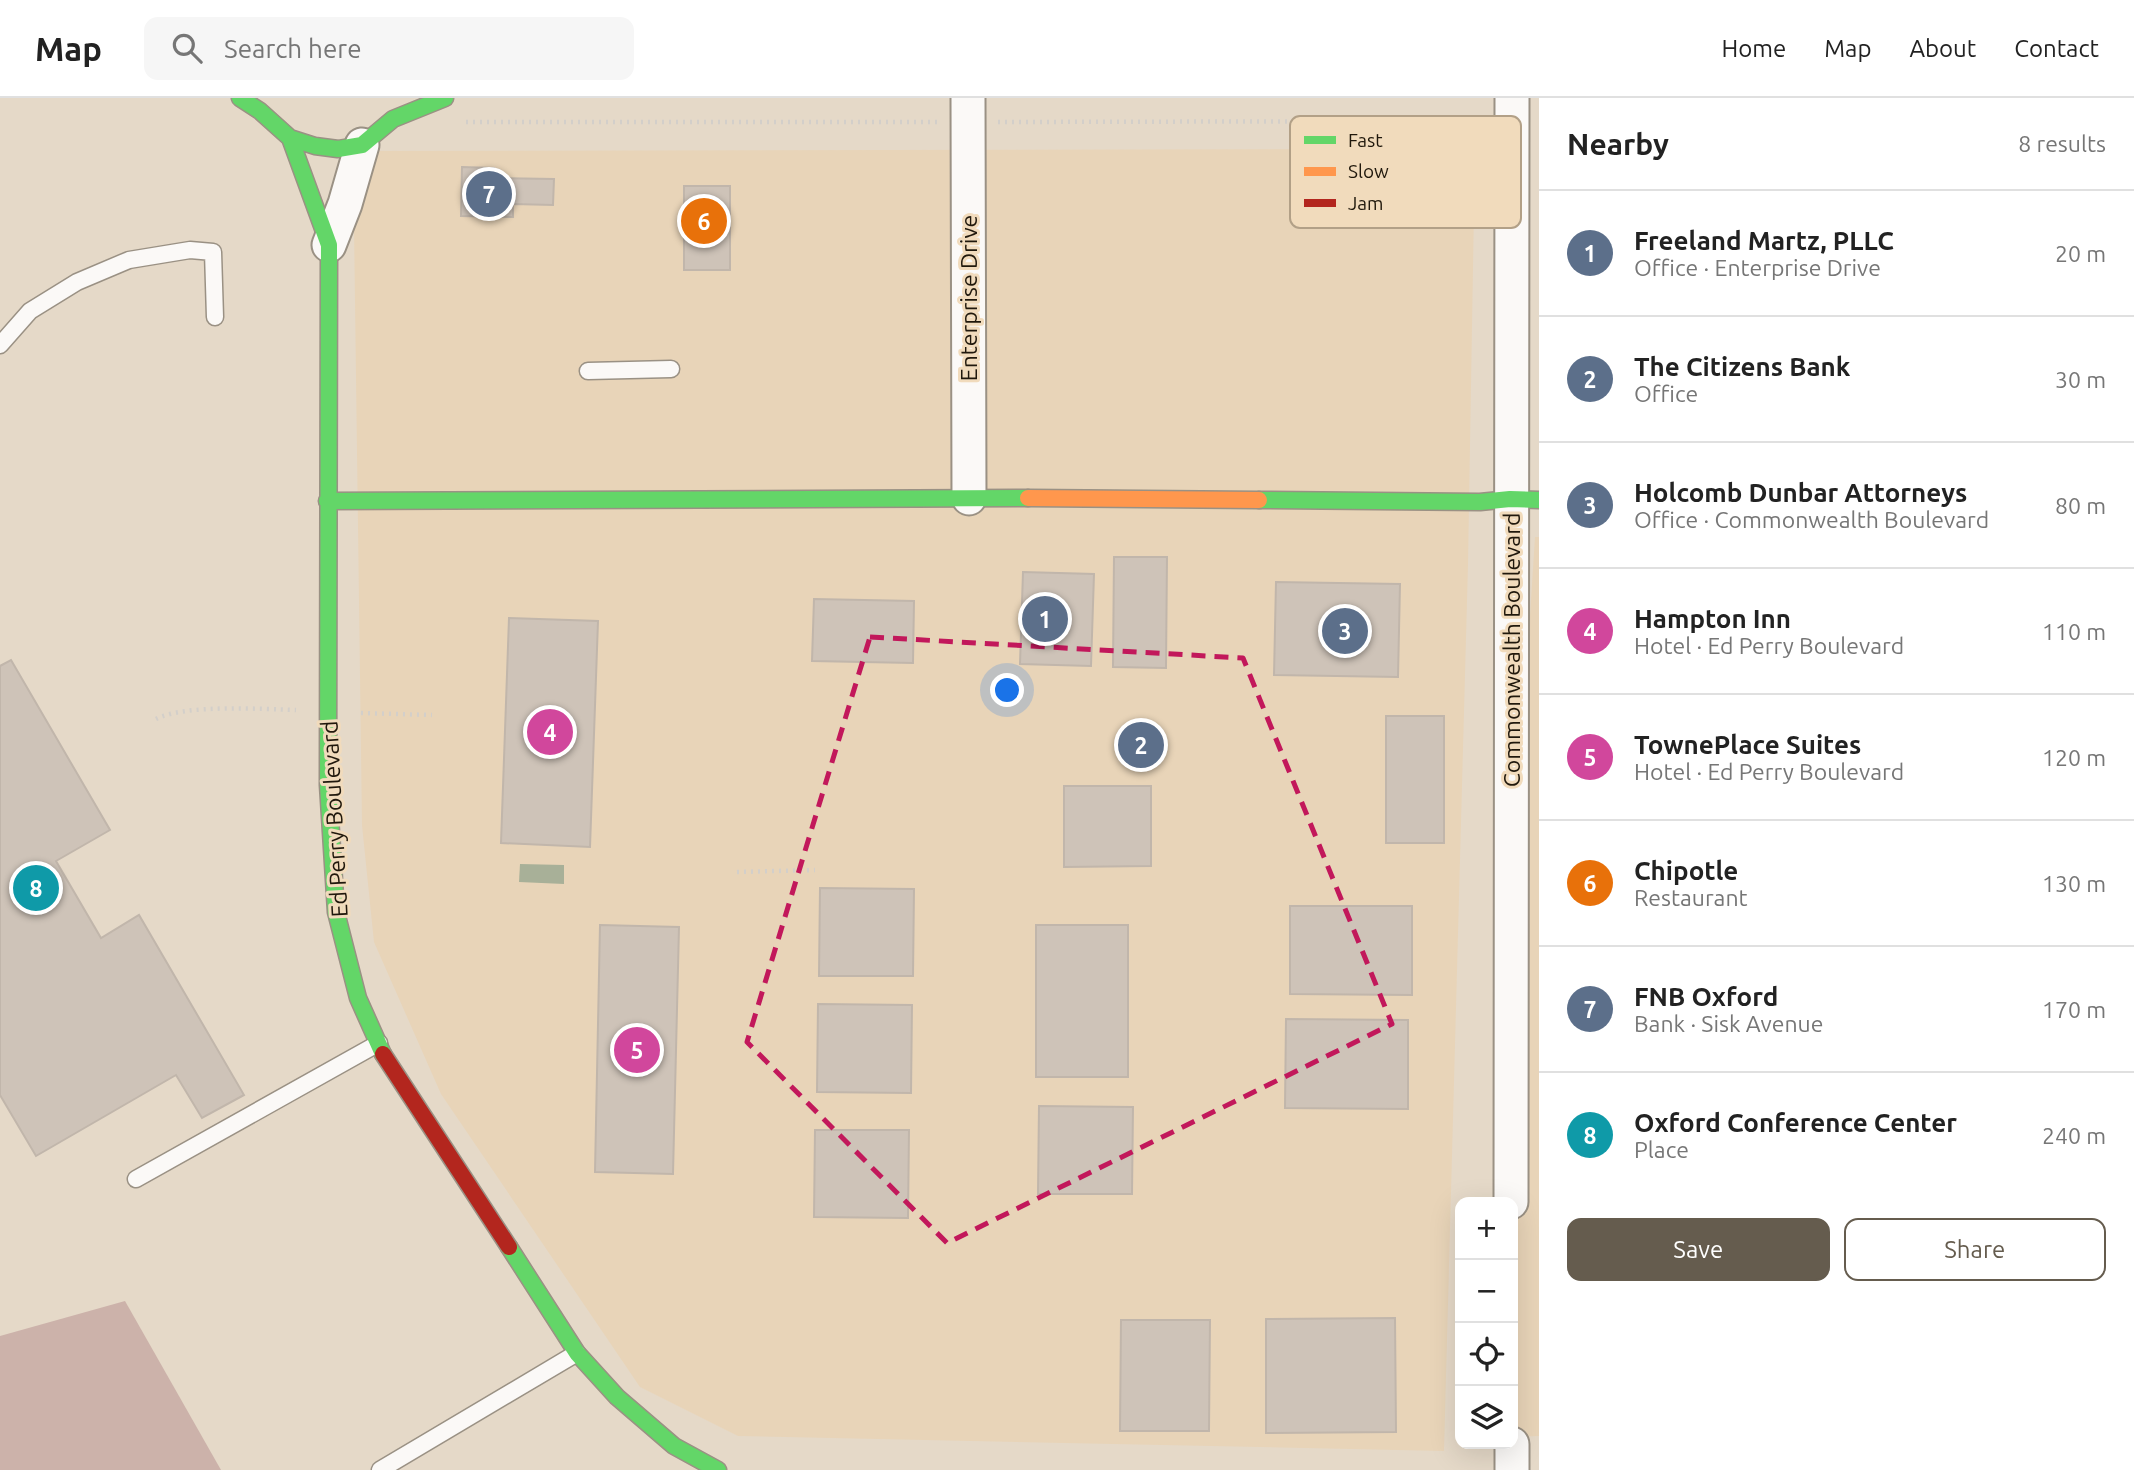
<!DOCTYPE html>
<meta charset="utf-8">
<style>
:root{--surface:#fff;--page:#f6f6f6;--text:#222;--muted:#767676;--line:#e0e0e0;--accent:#655c4e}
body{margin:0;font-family:Ubuntu,sans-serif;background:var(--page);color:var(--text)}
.controls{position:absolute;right:21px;bottom:21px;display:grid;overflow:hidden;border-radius:14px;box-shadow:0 7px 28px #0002}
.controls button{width:63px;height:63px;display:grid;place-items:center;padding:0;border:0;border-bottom:2px solid var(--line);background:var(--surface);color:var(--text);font:35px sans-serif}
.you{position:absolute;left:1008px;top:593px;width:24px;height:24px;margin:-18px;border:5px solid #fff;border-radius:50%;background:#1a73e8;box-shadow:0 0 0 10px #1a73e833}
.badge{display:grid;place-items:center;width:46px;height:46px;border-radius:50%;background:var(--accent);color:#fff;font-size:23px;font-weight:700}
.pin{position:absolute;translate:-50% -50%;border:4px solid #fff;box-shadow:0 2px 7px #0006}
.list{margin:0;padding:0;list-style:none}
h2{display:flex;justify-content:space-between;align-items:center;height:91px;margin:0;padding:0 28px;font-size:30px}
h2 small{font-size:23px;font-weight:400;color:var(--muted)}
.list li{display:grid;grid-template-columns:46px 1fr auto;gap:21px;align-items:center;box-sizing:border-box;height:126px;padding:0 28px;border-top:2px solid var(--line)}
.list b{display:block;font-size:26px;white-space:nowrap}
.list p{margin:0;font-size:23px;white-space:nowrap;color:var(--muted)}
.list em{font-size:23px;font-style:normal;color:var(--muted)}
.actions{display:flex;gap:14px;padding:21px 28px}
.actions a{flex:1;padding:16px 0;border:2px solid var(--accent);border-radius:14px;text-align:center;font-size:24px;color:var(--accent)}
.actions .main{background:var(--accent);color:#fff}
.icon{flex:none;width:38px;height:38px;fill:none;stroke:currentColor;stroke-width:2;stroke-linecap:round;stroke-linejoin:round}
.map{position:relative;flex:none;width:1539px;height:1372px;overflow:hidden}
header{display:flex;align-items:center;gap:42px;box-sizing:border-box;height:98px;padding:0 35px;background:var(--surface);border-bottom:2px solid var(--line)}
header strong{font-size:33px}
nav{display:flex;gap:38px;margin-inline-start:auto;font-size:24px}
.search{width:490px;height:63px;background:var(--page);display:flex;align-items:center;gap:18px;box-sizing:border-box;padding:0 24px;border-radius:14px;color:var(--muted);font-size:26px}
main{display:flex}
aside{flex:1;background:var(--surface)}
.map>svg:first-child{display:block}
</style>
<header>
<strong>Map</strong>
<div class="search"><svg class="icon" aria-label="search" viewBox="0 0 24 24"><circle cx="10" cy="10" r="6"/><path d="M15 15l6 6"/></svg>Search here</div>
<nav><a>Home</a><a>Map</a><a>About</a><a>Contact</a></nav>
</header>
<main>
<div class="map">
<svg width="1539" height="1372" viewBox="0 0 1539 1372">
<rect width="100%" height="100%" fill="#e5d9c8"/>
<path fill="#e8d4b8" d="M1475 51 1468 466 1444 1353 738 1338 640 1289 441 996 374 844 362 727 353 53Z
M1535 439H1539V1338L1514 1339 1517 722Z"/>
<path fill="#ccb2aa" d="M125 1203 221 1372H0V1238Z"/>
<path fill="#a8b098" d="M520 766 564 767V786L519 784Z"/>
<path fill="#cec3b8" stroke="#c1b6ab" stroke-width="2" d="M462 69 494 70V80L554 81 553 107 513 106V119L461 118Z
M684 88H730V172H684Z
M1114 459H1167L1166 570 1113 569Z
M1023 474 1094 476 1091 568 1020 566Z
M1276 484 1400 486 1398 579 1274 577Z
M814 501 914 503 913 565 812 563Z
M509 520 598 523 590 749 501 745Z
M11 562 110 732 56 763 101 840 139 817 244 997 202 1020 176 977 36 1058 0 997V568Z
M1386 618H1444V745H1386Z
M1064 688H1151V768L1064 769Z
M820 790 914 791 913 878H819Z
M1290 808H1412V897L1290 896Z
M600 827 679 829 673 1076 595 1074Z
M1036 827H1128V979H1036Z
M818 906 912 907 911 995 817 994Z
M1286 921 1408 922V1011L1285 1010Z
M1039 1008 1133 1009 1132 1096H1038Z
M815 1032H909L908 1120 814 1119Z
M1395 1220 1396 1334 1266 1335V1221Z
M1121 1222H1210L1209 1333H1120Z"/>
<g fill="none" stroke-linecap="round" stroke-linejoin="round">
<g stroke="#9a9184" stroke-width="19">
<path id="lane" d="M0 247 30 213 77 184 129 162 190 152 213 154 215 219
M588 273 671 271
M136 1081 379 945
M380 1372 577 1255"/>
</g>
<g stroke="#9a9184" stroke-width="37">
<path id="street" d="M968 0 969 400
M329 147 345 106 362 47
M1511 1104 1512 0
M1512 1346V1372"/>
</g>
<g stroke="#9a9184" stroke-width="19">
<path id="fast" d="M240 0 260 13 290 40 315 48 338 51 362 47 393 21 445 0
M290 40 329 147 328 687 336 814 358 900 383 956
M1259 402 1480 404 1510 401 1539 402
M327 403 1028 400
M509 1149 577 1255 617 1299 674 1348 718 1372"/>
</g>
<g stroke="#9a9184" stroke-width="19">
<path id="slow" d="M1028 400 1259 402"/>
</g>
<g stroke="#9a9184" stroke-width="19">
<path id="jam" d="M383 956 509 1149"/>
</g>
<path stroke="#d3cfca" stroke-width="4.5" stroke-dasharray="2 5" stroke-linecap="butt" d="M466 24H940
M998 24 1483 23
M361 615 432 617
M156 621C185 606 262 611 296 612
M737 774 815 772"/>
<use href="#lane" stroke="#fbf9f7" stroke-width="16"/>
<use href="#street" stroke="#fbf9f7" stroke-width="33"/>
<use href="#fast" stroke="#63d668" stroke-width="16"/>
<use href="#slow" stroke="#ff974d" stroke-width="16"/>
<use href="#jam" stroke="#b3261e" stroke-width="16"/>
</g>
<path fill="none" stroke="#c2185b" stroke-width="5" stroke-dasharray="14 9" stroke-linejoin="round" d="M870 539 1243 560 1392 926 947 1145 747 944Z"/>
<g text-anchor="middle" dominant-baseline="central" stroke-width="6" stroke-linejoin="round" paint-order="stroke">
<g font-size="23" fill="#20180c" stroke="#f1dbbc">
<text transform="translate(968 200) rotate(-90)">Enterprise Drive</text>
<text transform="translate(1511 552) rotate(-90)">Commonwealth Boulevard</text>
<text transform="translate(334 721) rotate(-93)">Ed Perry Boulevard</text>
</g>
</g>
<rect x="1290" y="18" width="231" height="112" rx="10" fill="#f1dbbc" stroke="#b2a087" stroke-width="2"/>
<rect x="1304" y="38" width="32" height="8" fill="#63d668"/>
<rect x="1304" y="69" width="32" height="9" fill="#ff974d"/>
<rect x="1304" y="101" width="32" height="8" fill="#b3261e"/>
<g font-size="19" fill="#20180c">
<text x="1348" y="49">Fast</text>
<text x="1348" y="80">Slow</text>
<text x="1348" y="112">Jam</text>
</g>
</svg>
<div class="controls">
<button>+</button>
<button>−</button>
<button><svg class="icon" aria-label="locate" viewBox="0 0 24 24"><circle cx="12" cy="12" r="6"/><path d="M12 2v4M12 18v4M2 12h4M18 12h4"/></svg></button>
<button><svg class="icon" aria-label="layers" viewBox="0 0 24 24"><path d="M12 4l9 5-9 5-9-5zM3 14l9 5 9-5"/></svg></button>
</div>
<div class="you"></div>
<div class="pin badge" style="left:1045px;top:521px;background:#5c6f8a">1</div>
<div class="pin badge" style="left:1141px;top:647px;background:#5c6f8a">2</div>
<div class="pin badge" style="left:1345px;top:533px;background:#5c6f8a">3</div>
<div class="pin badge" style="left:550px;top:634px;background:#d1479c">4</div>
<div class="pin badge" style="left:637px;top:952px;background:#d1479c">5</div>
<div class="pin badge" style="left:704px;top:123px;background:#e8710a">6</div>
<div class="pin badge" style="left:489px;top:96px;background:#5c6f8a">7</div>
<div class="pin badge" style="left:36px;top:790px;background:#0f9aa8">8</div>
</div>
<aside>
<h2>Nearby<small>8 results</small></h2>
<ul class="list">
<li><span class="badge" style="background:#5c6f8a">1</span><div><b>Freeland Martz, PLLC</b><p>Office · Enterprise Drive</p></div><em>20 m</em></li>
<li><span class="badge" style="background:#5c6f8a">2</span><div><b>The Citizens Bank</b><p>Office</p></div><em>30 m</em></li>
<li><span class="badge" style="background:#5c6f8a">3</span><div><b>Holcomb Dunbar Attorneys</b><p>Office · Commonwealth Boulevard</p></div><em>80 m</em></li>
<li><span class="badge" style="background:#d1479c">4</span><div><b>Hampton Inn</b><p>Hotel · Ed Perry Boulevard</p></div><em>110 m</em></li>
<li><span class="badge" style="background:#d1479c">5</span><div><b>TownePlace Suites</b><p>Hotel · Ed Perry Boulevard</p></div><em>120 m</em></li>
<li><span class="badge" style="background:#e8710a">6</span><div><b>Chipotle</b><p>Restaurant</p></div><em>130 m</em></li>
<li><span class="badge" style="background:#5c6f8a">7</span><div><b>FNB Oxford</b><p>Bank · Sisk Avenue</p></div><em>170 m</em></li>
<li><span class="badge" style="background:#0f9aa8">8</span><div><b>Oxford Conference Center</b><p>Place</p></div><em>240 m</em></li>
</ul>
<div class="actions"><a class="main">Save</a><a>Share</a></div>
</aside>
</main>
